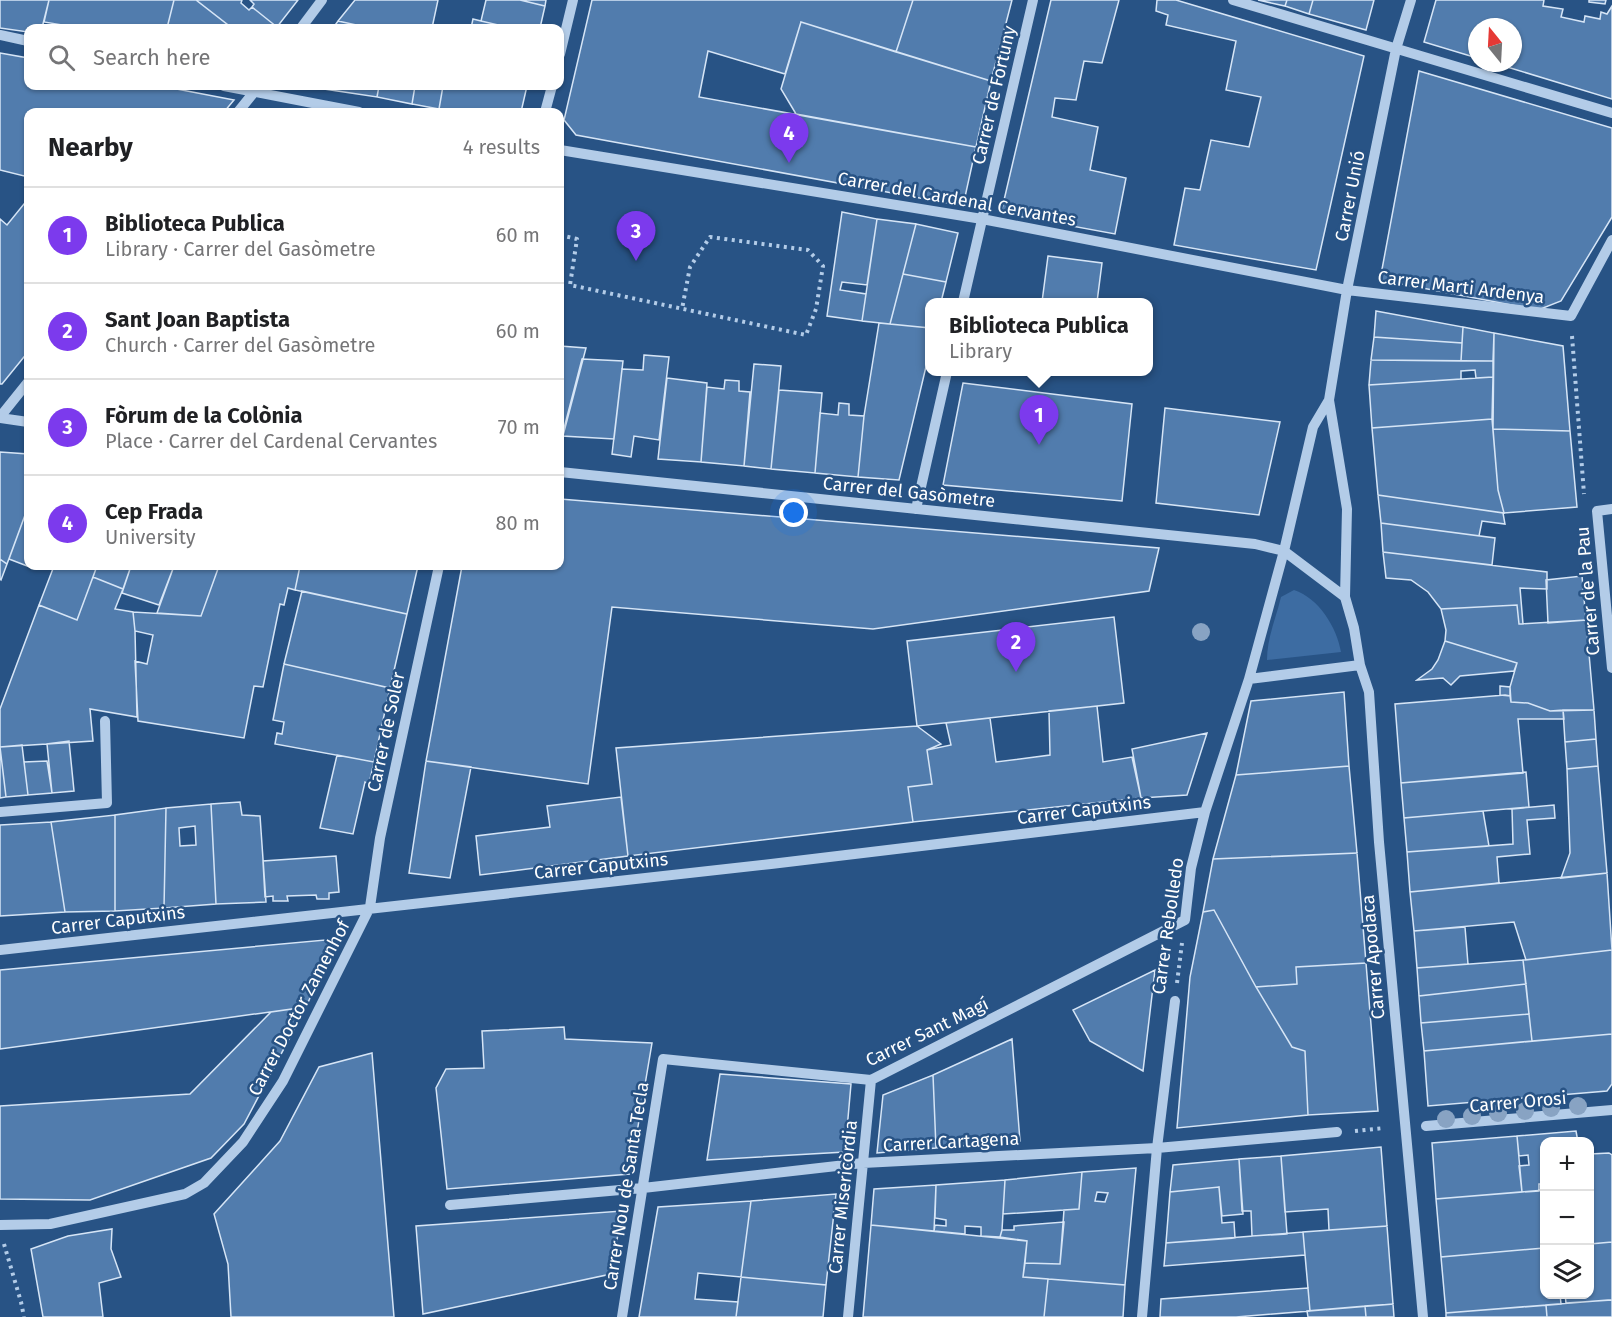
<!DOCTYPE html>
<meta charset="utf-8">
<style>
:root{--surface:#fff;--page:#f6f6f6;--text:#202124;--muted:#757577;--line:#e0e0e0;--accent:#7c3aed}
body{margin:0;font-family:"Fira Sans",sans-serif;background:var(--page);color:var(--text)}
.controls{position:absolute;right:18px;bottom:18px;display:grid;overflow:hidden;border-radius:12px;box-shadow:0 2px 4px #0004}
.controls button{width:54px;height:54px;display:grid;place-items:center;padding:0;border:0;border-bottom:2px solid var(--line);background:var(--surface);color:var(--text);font:30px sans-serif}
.compass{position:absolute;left:1468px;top:18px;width:54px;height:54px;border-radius:50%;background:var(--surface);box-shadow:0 2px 4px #0004;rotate:342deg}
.you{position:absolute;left:794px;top:513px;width:21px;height:21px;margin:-15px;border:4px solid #fff;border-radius:50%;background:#1a73e8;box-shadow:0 0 0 9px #1a73e833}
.badge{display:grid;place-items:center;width:39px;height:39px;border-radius:50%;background:var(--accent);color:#fff;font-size:20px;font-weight:700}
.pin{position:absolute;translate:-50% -50px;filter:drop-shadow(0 2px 3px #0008)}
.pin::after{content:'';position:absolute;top:32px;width:21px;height:18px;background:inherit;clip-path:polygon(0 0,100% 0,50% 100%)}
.popup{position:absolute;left:925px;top:298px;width:228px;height:78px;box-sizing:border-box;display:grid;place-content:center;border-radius:12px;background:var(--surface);filter:drop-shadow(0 2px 4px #0005);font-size:20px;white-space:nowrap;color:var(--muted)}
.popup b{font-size:22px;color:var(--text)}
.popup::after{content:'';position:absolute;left:50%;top:100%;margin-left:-12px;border:12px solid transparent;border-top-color:var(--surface)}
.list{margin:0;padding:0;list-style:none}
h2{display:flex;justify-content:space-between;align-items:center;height:78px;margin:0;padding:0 24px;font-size:26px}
h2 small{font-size:20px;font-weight:400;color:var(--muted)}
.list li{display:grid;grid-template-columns:39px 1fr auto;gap:18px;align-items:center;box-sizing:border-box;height:96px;padding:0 24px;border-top:2px solid var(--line)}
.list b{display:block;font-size:22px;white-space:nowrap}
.list p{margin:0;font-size:20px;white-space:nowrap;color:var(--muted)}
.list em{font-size:20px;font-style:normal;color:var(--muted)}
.icon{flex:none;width:33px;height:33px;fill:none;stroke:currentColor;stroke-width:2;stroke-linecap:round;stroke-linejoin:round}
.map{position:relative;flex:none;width:1612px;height:1317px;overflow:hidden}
.search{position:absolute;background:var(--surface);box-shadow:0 2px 4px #0004;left:24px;top:24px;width:540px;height:66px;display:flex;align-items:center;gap:15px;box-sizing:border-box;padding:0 21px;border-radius:12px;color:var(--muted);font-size:22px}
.panel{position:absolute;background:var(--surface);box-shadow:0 2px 4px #0004;left:24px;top:108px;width:540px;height:462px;border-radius:12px}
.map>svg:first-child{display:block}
</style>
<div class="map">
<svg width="1612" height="1317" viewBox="0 0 1612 1317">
<rect width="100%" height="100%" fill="#285385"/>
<path fill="#3d6ca2" d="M1294 590C1319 598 1337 628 1341 652L1267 660C1267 638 1276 618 1281 597Z"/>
<path fill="#517cad" stroke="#d6e5f6" stroke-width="1.5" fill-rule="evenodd" d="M0 0H49L42 28H28V32L0 28Z
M49 0H174L167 28H80L44 22Z
M174 0H196L232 28H167Z
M196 0H242L241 3 249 10 252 7 277 27 275 28H232Z
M250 0H298L277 27 252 7 254 4Z
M355 0H438L432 28H370L338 21Z
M486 0H520L545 6 540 28H511L481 21Z
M520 0H546L545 6Z
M592 0H913L896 52 801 22 785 74 708 51 699 97 976 147 963 206 576 135 564 120Z
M913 0H1012L991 81 896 52Z
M1051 0H1119L1102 63 1084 61 1076 100 1055 98 1052 117 1098 127 1090 170 1126 178 1115 234 1001 213Z
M1157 0H1176L1364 56 1316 270 1174 245 1185 188 1200 190 1211 140 1249 147 1261 97 1226 90 1236 41 1166 25 1168 15 1156 11Z
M1258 0H1287L1285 6Z
M1287 0H1313L1309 14 1285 6Z
M1313 0H1374L1366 30 1309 14Z
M1436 0H1544L1543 6 1563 9 1561 17 1584 22 1585 16 1600 19 1601 12 1607 14 1612 6V99L1494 63H1513V27H1477V58L1424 42Z
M1589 0H1606L1605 4 1589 2Z
M473 19 481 21 511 28H471Z
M338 21 370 28H333Z
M801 22 991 81 976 147 796 114 781 89Z
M0 53 28 58V86H161L234 100 224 112H28V170L24 176 0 170Z
M1419 71 1612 128V217L1561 301 1538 310 1380 280Z
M379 86H415L412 104 377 97Z
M415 86H443L439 109 412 104Z
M443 86H527L521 112H459L439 109Z
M311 87V86H379L377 97Z
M28 199V352L2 384H0V219L7 225Z
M842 212 877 219 867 285 842 282 840 290 866 294 862 321 827 316Z
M877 219 916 224 890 324 862 321Z
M916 224 958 233 946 282 903 274Z
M1048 256 1102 263 1097 302H1042Z
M903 274 946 282 941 302H930V328L890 324Z
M1376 311 1463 327 1462 343 1374 337Z
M879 323 930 328V350L899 480 858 477 864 416Z
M1463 327 1494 333 1493 361H1461Z
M1494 333 1563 346 1570 431 1493 429Z
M1374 337 1462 343 1461 361 1371 360Z
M560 346 586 348 560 447Z
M644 355 669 357 659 440 634 436 631 457 612 454 622 369 643 370Z
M582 359 623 361 614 439 562 436Z
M1371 360 1493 361V377L1476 378 1475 370 1461 371V379L1369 385Z
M754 364 781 366 771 469 744 466Z
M1493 377 1492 419 1372 428 1369 385Z
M667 378 707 383 701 462 658 459Z
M725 380 739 381V391L750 392 744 466 701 462 707 387 724 389Z
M963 383 1132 404 1122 501 943 485Z
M779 390 822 393 815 473 771 469Z
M839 403 849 404V415L864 416 858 477 815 473 820 413 838 415Z
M1165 408 1280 422 1259 515 1156 503Z
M1492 419 1498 490 1504 513 1378 495 1372 428Z
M1493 429 1570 431 1577 507 1504 513 1498 490Z
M0 452 28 454V507L7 564 0 559Z
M1378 495 1503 513 1505 524 1482 521 1479 536 1381 523Z
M560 499 1159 548 1149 591 873 629 612 607 588 784 426 761 462 566H560Z
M28 507V566H36L35 569 9 559Z
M1381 523 1495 538 1492 565 1383 552Z
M1383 552 1547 572V589L1520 588 1523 624H1519L1517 605 1441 609 1428 592 1411 580 1386 578Z
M0 559 7 564 1 580 0 579Z
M54 566H97L77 620 39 605Z
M97 566H131L123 589 93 577Z
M131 566H174L159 605 122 593Z
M174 566H219L201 616 157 613Z
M219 566H300L295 590 288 588 284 605 280 604 263 687 254 686 244 738 138 721 135 661 147 664 153 635 135 631 133 612 201 616Z
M300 566H418L407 614 295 590Z
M1582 576 1586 620 1548 623 1546 580Z
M93 577 123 589 115 609 133 612 135 631 137 717 90 709 93 741 0 747V709L39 605 77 620Z
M302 591 407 614 390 688 284 664Z
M1517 605 1519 624 1586 620 1594 710 1550 711 1528 703 1511 702 1510 687 1517 663 1445 641 1446 630 1441 609Z
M1114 617 1124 703 917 726 907 641Z
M1445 641 1517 663 1514 671 1460 676 1451 685 1443 678 1417 680 1432 669 1438 660Z
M284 664 390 688 374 762 275 744 277 733 282 734 284 722 273 720Z
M1500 686 1510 687V696L1500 695Z
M1344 692 1349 766 1236 775 1251 701Z
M1505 695 1510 696 1511 702 1528 703 1550 711 1563 710 1564 719H1518L1523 773 1401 783 1395 704Z
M1097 706 1103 762 1132 757 1141 798 913 822 908 787 932 784 927 750 951 745 946 723 990 718 996 762 1050 755 1049 711Z
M1563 710H1594L1596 739 1565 742Z
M917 726 941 744 927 750 932 784 908 787 913 822 628 856 616 748Z
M1207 733 1187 795 1141 798 1132 749Z
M1596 739 1598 766 1567 769 1565 742Z
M69 741 74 791 52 793 47 744Z
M22 745 28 795 6 797 0 747Z
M0 747 6 797 0 798Z
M337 755 374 762 369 784 365 782 353 834 320 828Z
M47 761 52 793 28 795 24 762Z
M426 761 471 767 450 878 409 873Z
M1349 766 1357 853 1213 859 1236 775Z
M1598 766 1607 873 1561 878 1570 853 1567 769Z
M1526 772 1529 807 1404 818 1401 783Z
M621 797 628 856 480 875 476 836 550 827 547 806Z
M240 802 242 815 260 816 266 902 216 904 211 804Z
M211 804 216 904 164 908 166 808ZM195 826 196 845 180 846 179 828Z
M1554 805 1555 818 1527 820 1530 854 1497 857 1499 883 1410 892 1407 852 1513 844 1512 809Z
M166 808 164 908 115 911V815Z
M1483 811 1489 846 1407 852 1404 818Z
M115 815V911L65 912 51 822Z
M51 822 65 912 0 916V825Z
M1357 853 1366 963 1296 967 1297 984 1256 987 1214 910 1203 912 1213 859Z
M336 856 339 892 329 893V899H317L316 895 287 896 288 901H273V896L265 897 263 861Z
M1607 873 1612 950 1526 960 1514 922 1414 931 1410 892Z
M1214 910 1256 987 1292 1047 1305 1051 1308 1115 1177 1128 1190 977 1203 912Z
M1465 927 1468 964 1417 968 1414 931Z
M336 939 306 1007 0 1049V970Z
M1612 950V1034L1532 1041 1523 960Z
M1523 960 1526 984 1419 996 1417 968Z
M1366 963 1378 1111 1308 1115 1305 1051 1292 1047 1256 987 1297 984 1296 967Z
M1155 970 1143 1071 1090 1041 1073 1010Z
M1526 984 1529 1014 1421 1023 1419 996Z
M306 1007 244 1124 211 1158 90 1200 0 1199V1106L190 1094 271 1012Z
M1529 1014 1532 1041 1424 1051 1421 1023Z
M564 1027 565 1039 652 1043 630 1174 447 1189 436 1088 446 1069 484 1068 482 1031Z
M1612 1034V1084L1607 1091 1428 1106 1424 1051Z
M1012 1039 1020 1141 936 1148 933 1075Z
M372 1053 394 1317H231L228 1264 214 1214 280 1141 319 1067Z
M720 1074 851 1084 845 1152 707 1160Z
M933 1075 936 1148 877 1153 883 1095Z
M1576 1131 1578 1142H1544V1184H1539V1191L1522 1192 1519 1166 1529 1165 1528 1155 1519 1156 1517 1136Z
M1517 1136 1522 1192 1436 1199 1432 1143Z
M1381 1147 1387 1226 1329 1230 1328 1209 1285 1212 1281 1156Z
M1609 1153 1612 1155V1242L1590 1244V1154Z
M1281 1156 1287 1234 1252 1236 1251 1211H1242L1239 1159Z
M1239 1159 1243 1214 1222 1216 1219 1187 1170 1192 1173 1165Z
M1136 1168 1125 1285 1023 1277 1025 1263 1060 1264 1064 1210 1079 1209 1082 1172ZM1097 1192 1108 1193 1105 1202 1095 1201Z
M1082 1172 1079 1209 1003 1214 1005 1180Z
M1005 1180 1002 1230 1000 1237 981 1236V1227L965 1226V1234L934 1231 935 1225 946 1226V1220L935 1218 936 1185Z
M936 1185 934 1231 871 1225 874 1189Z
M1219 1187 1222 1223 1234 1222 1235 1238 1166 1243 1170 1192Z
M1544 1190V1248L1441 1257 1436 1199Z
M836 1194 826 1285 741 1277 751 1201Z
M751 1201 741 1277 698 1273 695 1299 738 1302 736 1317H639L658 1207Z
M622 1211 611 1274 423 1314 416 1226Z
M1064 1222 1060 1264 1025 1263 1027 1241 1000 1237 1002 1230H1014V1226Z
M871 1225 1027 1241 1023 1277 1048 1279 1044 1317H863Z
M1387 1226 1393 1304 1310 1311 1303 1232Z
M112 1229 111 1249 121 1277 99 1283 103 1317H43L31 1249 68 1236Z
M1303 1232 1305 1255 1164 1266 1166 1243Z
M1612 1242V1300L1566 1303 1565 1294H1590V1244Z
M1544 1248V1294H1560L1561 1304 1446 1313 1441 1257Z
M741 1277 826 1285 823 1317H736Z
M1048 1279 1125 1285 1123 1317H1044Z
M1308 1288 1310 1311 1236 1317H1160L1161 1299Z
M1608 1300H1612V1317H1547L1546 1305Z
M1393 1304 1394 1317H1366L1365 1306Z
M1546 1305 1547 1317H1446V1313Z
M1365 1306 1366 1317H1308L1307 1311Z"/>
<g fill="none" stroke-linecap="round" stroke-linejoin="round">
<path stroke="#b3cce8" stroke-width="4" stroke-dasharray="3 4.5" stroke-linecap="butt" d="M560 235 577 239 570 285 806 335 816 309 823 266 808 250 710 237 690 267 682 309
M1572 336 1584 494
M1177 983 1182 943
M1355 1131 1384 1128
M4 1244 21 1302 24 1317"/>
<path stroke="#b3cce8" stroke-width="10" d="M1233 0 1612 113
M1411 0 1396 49 1347 290 1329 400 1347 509 1345 597 1354 628 1360 665 1369 692 1379 842 1423 1317
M301 28 322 0
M0 35 28 41
M560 54 573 0
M224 86 359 112
M238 112 259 86
M545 112 552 86
M560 150 982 219 1347 290 1571 316 1612 240
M963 302 1033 0
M0 417 28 382
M0 418 28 422
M560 472 1255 544 1284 551 1345 597
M916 509 947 372
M1612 509 1597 511 1612 668
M1249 679 1360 665
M0 812 107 803 105 721
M0 950 771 864 1205 812
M1426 1126 1612 1110
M450 1205 643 1188 863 1163 1157 1148 1337 1132
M0 1225 50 1224 185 1194 204 1183 243 1142 283 1081 370 907 380 838 439 566
M622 1317 663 1059 871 1080 1185 920 1191 868 1205 812 1249 679 1284 551 1313 427 1329 400
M848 1317 871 1080
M1142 1317 1157 1148 1175 1001"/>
</g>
<g fill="#88a3c3">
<circle cx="1201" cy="632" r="9"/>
<circle cx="1578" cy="1106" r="9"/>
<circle cx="1551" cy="1108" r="9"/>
<circle cx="1525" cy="1111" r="9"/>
<circle cx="1498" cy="1113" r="9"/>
<circle cx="1472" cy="1116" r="9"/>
<circle cx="1446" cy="1119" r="9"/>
</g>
<g text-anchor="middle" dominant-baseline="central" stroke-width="5" stroke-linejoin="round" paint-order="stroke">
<g font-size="18" fill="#fff" stroke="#285385">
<text transform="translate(994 95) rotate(-77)">Carrer de Fortuny</text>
<text transform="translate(1350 196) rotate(-79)">Carrer Unió</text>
<text transform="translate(957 199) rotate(10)">Carrer del Cardenal Cervantes</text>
<text transform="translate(1461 287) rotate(7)">Carrer Marti Ardenya</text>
<text transform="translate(909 492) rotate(6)">Carrer del Gasòmetre</text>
<text transform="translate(1588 591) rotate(-95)">Carrer de la Pau</text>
<text transform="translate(386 732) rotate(-78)">Carrer de Soler</text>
<text transform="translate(1084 810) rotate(-7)">Carrer Caputxins</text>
<text transform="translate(601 866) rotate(-6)">Carrer Caputxins</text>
<text transform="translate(118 920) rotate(-7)">Carrer Caputxins</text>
<text transform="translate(1168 926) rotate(-82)">Carrer Rebolledo</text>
<text transform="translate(1373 957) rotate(-95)">Carrer Apodaca</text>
<text transform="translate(299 1008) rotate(-62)">Carrer Doctor Zamenhof</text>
<text transform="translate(927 1032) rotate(-26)">Carrer Sant Magí</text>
<text transform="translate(1518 1102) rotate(-5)">Carrer Orosi</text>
<text transform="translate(951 1142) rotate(-3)">Carrer Cartagena</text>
<text transform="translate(626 1186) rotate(-81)">Carrer Nou de Santa Tecla</text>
<text transform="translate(843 1197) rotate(-84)">Carrer Misericòrdia</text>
</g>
</g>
</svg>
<div class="controls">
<button>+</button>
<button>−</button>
<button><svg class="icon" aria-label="layers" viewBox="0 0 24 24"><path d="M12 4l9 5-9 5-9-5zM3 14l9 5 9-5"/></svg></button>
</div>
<svg class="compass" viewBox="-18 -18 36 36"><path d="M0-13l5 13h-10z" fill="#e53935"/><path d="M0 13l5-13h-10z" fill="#757577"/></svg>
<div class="you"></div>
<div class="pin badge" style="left:1039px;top:445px">1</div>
<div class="popup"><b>Biblioteca Publica</b>Library</div>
<div class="pin badge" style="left:1016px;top:672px">2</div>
<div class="pin badge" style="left:636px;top:261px">3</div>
<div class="pin badge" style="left:789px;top:163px">4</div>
<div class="search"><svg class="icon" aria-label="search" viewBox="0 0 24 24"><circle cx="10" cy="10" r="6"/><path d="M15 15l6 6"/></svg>Search here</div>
<section class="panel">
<h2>Nearby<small>4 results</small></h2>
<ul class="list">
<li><span class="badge">1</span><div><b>Biblioteca Publica</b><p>Library · Carrer del Gasòmetre</p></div><em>60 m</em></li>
<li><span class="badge">2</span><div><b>Sant Joan Baptista</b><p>Church · Carrer del Gasòmetre</p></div><em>60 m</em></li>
<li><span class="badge">3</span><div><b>Fòrum de la Colònia</b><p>Place · Carrer del Cardenal Cervantes</p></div><em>70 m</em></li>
<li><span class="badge">4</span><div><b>Cep Frada</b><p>University</p></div><em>80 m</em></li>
</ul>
</section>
</div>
